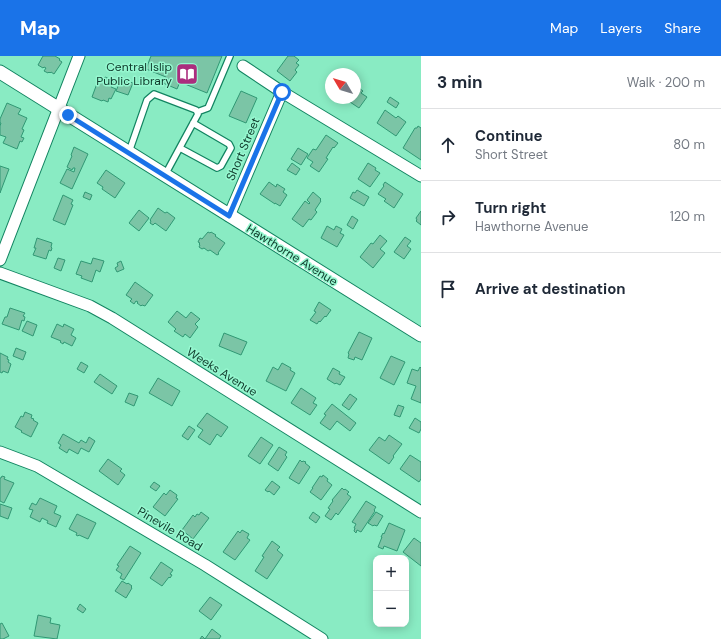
<!DOCTYPE html>
<meta charset="utf-8">
<style>
:root{--surface:#fff;--page:#f6f6f7;--text:#1f2937;--muted:#747a83;--line:#e0e1e3;--accent:#1a73e8}
body{margin:0;font-family:"DM Sans",sans-serif;background:var(--page);color:var(--text)}
.controls{position:absolute;right:12px;bottom:12px;display:grid;overflow:hidden;border-radius:8px;box-shadow:0 2px 10px #0003}
.controls button{width:36px;height:36px;display:grid;place-items:center;padding:0;border:0;border-bottom:1px solid var(--line);background:var(--surface);color:var(--text);font:20px sans-serif}
.compass{position:absolute;left:325px;top:12px;width:36px;height:36px;border-radius:50%;background:var(--surface);box-shadow:0 2px 10px #0003;rotate:308deg}
.stop{position:absolute;width:12px;height:12px;margin:-9px;border:3px solid #1a73e8;border-radius:50%;background:#fff}
.stop.end{background:#1a73e8;border-color:#fff;box-shadow:0 1px 4px #0008}
.list{margin:0;padding:0;list-style:none}
h2{display:flex;justify-content:space-between;align-items:center;height:52px;margin:0;padding:0 16px;font-size:17px}
h2 small{font-size:13px;font-weight:400;color:var(--muted)}
.list li{display:grid;grid-template-columns:26px 1fr auto;gap:12px;align-items:center;box-sizing:border-box;height:72px;padding:0 16px;border-top:1px solid var(--line)}
.list b{display:block;font-size:15px;white-space:nowrap}
.list p{margin:0;font-size:13px;white-space:nowrap;color:var(--muted)}
.list em{font-size:13px;font-style:normal;color:var(--muted)}
.icon{flex:none;width:22px;height:22px;fill:none;stroke:currentColor;stroke-width:2;stroke-linecap:round;stroke-linejoin:round}
.map{position:relative;flex:none;width:421px;height:583px;overflow:hidden}
header{display:flex;align-items:center;gap:24px;box-sizing:border-box;height:56px;padding:0 20px;background:var(--accent);color:#fff}
header strong{font-size:19px}
nav{display:flex;gap:22px;margin-inline-start:auto;font-size:14px}
main{display:flex}
aside{flex:1;background:var(--surface)}
.map>svg:first-child{display:block}
</style>
<header>
<strong>Map</strong>
<nav><a>Map</a><a>Layers</a><a>Share</a></nav>
</header>
<main>
<div class="map">
<svg width="421" height="583" viewBox="0 0 421 583">
<rect width="100%" height="100%" fill="#89ebc3"/>
<path fill="#7bc5a6" stroke="#319874" d="M43 0H55L60 3 59 4 62 6 54 18 51 16 50 17 49 16 48 17 44 15 46 12 44 11 43 12 38 9Z
M151 0H222L207 37 180 26 177 33 163 27 166 21 146 13Z
M288 0H294L299 4 296 7 299 9 295 14 297 16 290 25 277 15Z
M105 21 114 25 111 31 116 33 111 43 109 42 108 46 103 44 102 45 92 41 99 22 103 24Z
M121 23 133 27 128 39 116 35Z
M356 30 363 35 361 37 367 41 359 52 347 44 346 45 342 42H355Z
M241 35 257 42 246 67 229 60Z
M390 41 399 47 396 52 387 46Z
M7 47 21 53 18 58 27 62 22 73 24 74 21 81 24 82 22 86 20 85 17 93 3 87 6 81 0 79V70L1 67H0V63Z
M385 54 396 62 398 60 406 66 396 80 377 67Z
M418 70 421 72V104L403 92 415 72H417Z
M326 79 338 87 334 92 333 91 326 102 328 103 319 116 310 110 313 106 307 102 313 93 316 94Z
M74 91 88 98 72 133 60 127 67 113 74 116 75 112H73L72 114 67 111 72 100 71 99Z
M298 92 308 98 301 109 291 103Z
M292 107 300 113 296 119 287 114Z
M368 107 376 112 375 114 380 117 370 131 358 123Z
M0 110 9 113 0 137Z
M106 114 125 127 115 142 102 133 103 131 97 127Z
M269 126 276 131 277 128 285 133 283 136 287 139 280 150 275 147V148L260 138Z
M385 126 403 138 394 152 384 145 386 143 378 138 384 130 383 129Z
M357 134 369 141 364 150 350 142 353 136 355 137Z
M85 136 92 139 90 144 83 141Z
M313 136 321 143 320 144 321 145 315 154 317 156 311 164 309 163 303 171 292 163 305 145 309 148 310 147 307 144Z
M63 139 73 144 71 148 73 149 65 169 53 164Z
M158 152 165 157 167 156 175 162 166 175 155 167 153 169 150 167 151 165 150 164Z
M139 154 149 162 139 175 129 167Z
M421 155V169L416 165 417 164 416 162Z
M352 160 358 164 353 173 347 169Z
M327 170 334 174 336 170 342 173 340 177 344 179 337 191 321 182Z
M208 176 210 177 211 176 216 179 215 180 225 187 218 197 219 198 217 199 210 194 208 195 204 192 202 193 199 191 200 189 199 188 200 187 198 186 200 182 202 183Z
M380 179 387 185 380 193 385 197 373 212 360 201 371 187 373 188Z
M405 181 411 185 407 190 411 193 404 203 394 196Z
M37 182 52 187 51 191 52 192 51 195 49 194 46 203 33 199 36 192H34Z
M58 202 65 204 61 215 54 212Z
M93 202 104 205 100 216 96 214 92 226 81 222 82 220 76 218 81 205 91 208Z
M121 205 124 213 117 216 115 212 118 210 117 207Z
M135 226 153 239 145 250 142 249 141 250 137 247 138 246 136 245 134 248 130 245 132 243 126 239Z
M319 246 331 254 326 261 325 260 320 266 319 265 317 268 310 264 316 256 314 255Z
M10 252 25 257 23 260 25 261 24 265 22 264 19 274 2 268 5 261H7Z
M177 255 186 262 191 256 200 263 195 268 198 271 190 282 185 278 183 281 174 275 176 273 168 266Z
M27 265 37 269 33 280 22 275Z
M57 268 63 271 64 268 74 273 71 279 76 282 72 290 64 286 63 288 60 286 61 285 51 281Z
M359 276 372 282 362 304 355 301 354 304 348 302 349 298 348 297Z
M224 277 247 286 241 299 219 290Z
M16 292 26 296 23 304 13 300Z
M0 297 8 301 7 303 9 304 8 306 11 308 8 317 3 315 2 317 0 316Z
M391 300 405 306 394 329 380 322Z
M81 306 88 310 84 317 77 313Z
M282 307 291 312 290 314 295 317 286 335 266 325 273 311 278 314Z
M420 311 421 312V347L411 343 416 330 407 327 412 313 418 315Z
M333 312 340 316 339 318 345 321 340 329 336 327 335 328 327 323Z
M100 318 117 330 112 338 94 326Z
M158 322 180 335 172 350 149 337Z
M301 332 316 342 313 347 317 349 310 359 291 347Z
M129 337 138 340 134 350 125 346Z
M350 338 357 343 349 354 342 349Z
M332 348 356 367 350 375 337 365 330 374 320 367 326 359 324 358Z
M398 349 404 351 400 361 394 359Z
M25 356 32 359 31 362 34 363 33 364 38 367 31 381 21 376 22 375 15 371 21 360 23 361Z
M207 357 228 371 221 381 217 378 210 389 198 381 203 374 197 370Z
M415 362 421 366V373L419 377 409 372Z
M189 370 195 374 188 384 182 380Z
M63 378 79 387 81 384 86 387 89 381 95 385 89 396 81 392 78 398 69 393 67 397 59 392 61 389 58 387Z
M389 379 402 388 393 400 394 401 389 408 369 394 379 381 385 385Z
M261 381 273 389 260 408 248 400Z
M279 391 287 396 285 399 287 401 278 415 268 408Z
M410 399 421 406V423L419 426 400 413Z
M108 403 122 413 120 415 125 419 118 429 99 415Z
M300 404 302 406 303 405 306 406 305 407 310 411 299 428 289 422Z
M323 419 328 423 327 425 332 429 321 444 310 436 313 432H312L320 420 322 421Z
M2 420 5 421 4 423 14 427 4 447 0 445V422H1Z
M272 425 280 431 274 439 269 435 268 436 265 434Z
M154 426 160 430 156 435 150 431Z
M342 432 344 434 345 433 349 436 347 438 351 441 338 459 336 457 331 464 325 460 330 453 328 452 333 445 332 444Z
M170 434 177 439 176 442 178 443 165 460 153 451 164 437 166 439Z
M40 442 57 450 54 457 61 460 56 471 47 467 48 465 42 462 40 466 30 461 33 454 29 453 32 447 36 449Z
M366 445 376 451 374 454 375 455 361 476 357 474 356 477 354 475 355 472H354L356 468 352 466Z
M0 448 12 452 8 463 0 460Z
M201 456 209 462 193 483 182 474 193 459 195 461 197 458 199 459Z
M313 456 320 461 316 467 309 462Z
M376 456 383 460 377 470 374 469 373 470 368 467Z
M77 458 96 467 88 483 79 479 78 480 76 479 77 477 69 473Z
M389 467 405 474 397 495 384 490 383 493 378 491 382 481H381L383 477 384 478Z
M242 474 249 478 247 482 250 484 235 504 223 496 238 475 240 477Z
M414 482 421 487V510L403 496Z
M272 485 280 491 277 494 283 499 267 523 255 515 264 501 262 500Z
M130 490 141 497 124 524 120 522 122 518 116 514 119 510 117 509Z
M161 506 173 514 170 518 172 519 170 522 169 521 162 530 150 522Z
M122 525 127 528 128 527 132 530 131 531 132 532 126 542 115 535Z
M210 541 222 549 211 564 199 555Z
M80 548 86 553 83 557 77 553Z
M38 559 51 562 50 567 60 569 57 583 34 580Z
M2 567 9 580 3 583H0V568Z
M212 573 221 580 219 583H200L202 580 205 583Z"/>
<g fill="none" stroke-linecap="round" stroke-linejoin="round">
<g stroke="#128461" stroke-width="8">
<path id="service" d="M197 56 208 52 230 0
M180 92 217 112 221 110 231 92 229 88 193 67
M129 96 147 44 154 38 196 54 198 58 165 119"/>
</g>
<g stroke="#128461" stroke-width="13">
<path id="minor" d="M243 10 282 36 421 120
M229 160 282 36
M0 204 79 0
M0 217 90 250 112 262 421 456
M0 396 37 410 205 509 322 583"/>
</g>
<g stroke="#128461" stroke-width="15">
<path id="tertiary" d="M0 16 421 279"/>
</g>
<use href="#service" stroke="#fff" stroke-width="5.5"/>
<use href="#minor" stroke="#fff" stroke-width="11"/>
<use href="#tertiary" stroke="#fff" stroke-width="13"/>
</g>
<g fill="none" stroke-linecap="round" stroke-linejoin="round">
<path stroke="#1a73e8" stroke-width="5" d="M68 59 229 160 282 36"/>
</g>
<defs>
<g id="library-square" transform="scale(1.15)"><rect x="-9" y="-9" width="18" height="18" rx="4" fill="#ab2d7e" stroke="#96f8d0"/><path d="M-6-4Q-3-5.5-.7-3.5V5Q-3 3-6 4ZM6-4Q3-5.5 .7-3.5V5Q3 3 6 4Z" fill="#fff"/></g>
</defs>
<g fill-rule="evenodd">
<use href="#library-square" x="187" y="18"/>
</g>
<g text-anchor="middle" dominant-baseline="central" stroke-width="3" stroke-linejoin="round" paint-order="stroke">
<g font-size="12" fill="#0e392a" stroke="#96f8d0" text-anchor="end">
<text x="172" y="11">Central Islip<tspan x="172" dy="14">Public Library</tspan></text>
</g>
<g font-size="12" fill="#0e392a" stroke="#96f8d0">
<text transform="translate(243 93) rotate(-67)">Short Street</text>
<text transform="translate(292 199) rotate(32)">Hawthorne Avenue</text>
<text transform="translate(222 316) rotate(32)">Weeks Avenue</text>
<text transform="translate(170 473) rotate(31)">Pinevile Road</text>
</g>
</g>
</svg>
<div class="controls">
<button>+</button>
<button>−</button>
</div>
<svg class="compass" viewBox="-18 -18 36 36"><path d="M0-13l5 13h-10z" fill="#e53935"/><path d="M0 13l5-13h-10z" fill="#747a83"/></svg>
<div class="stop" style="left:282px;top:36px"></div>
<div class="stop end" style="left:68px;top:59px"></div>
</div>
<aside>
<h2>3 min<small>Walk · 200 m</small></h2>
<ul class="list">
<li><svg class="icon" aria-label="ahead" viewBox="0 0 24 24"><path d="M12 20V5M6 11l6-6 6 6"/></svg><div><b>Continue</b><p>Short Street</p></div><em>80 m</em></li>
<li><svg class="icon" aria-label="right" viewBox="0 0 24 24"><path d="M7 20v-9h11M14 6l5 5-5 5"/></svg><div><b>Turn right</b><p>Hawthorne Avenue</p></div><em>120 m</em></li>
<li><svg class="icon" aria-label="arrive" viewBox="0 0 24 24"><path d="M6 21V4h12l-3 4 3 4H6"/></svg><div><b>Arrive at destination</b></div></li>
</ul>
</aside>
</main>
